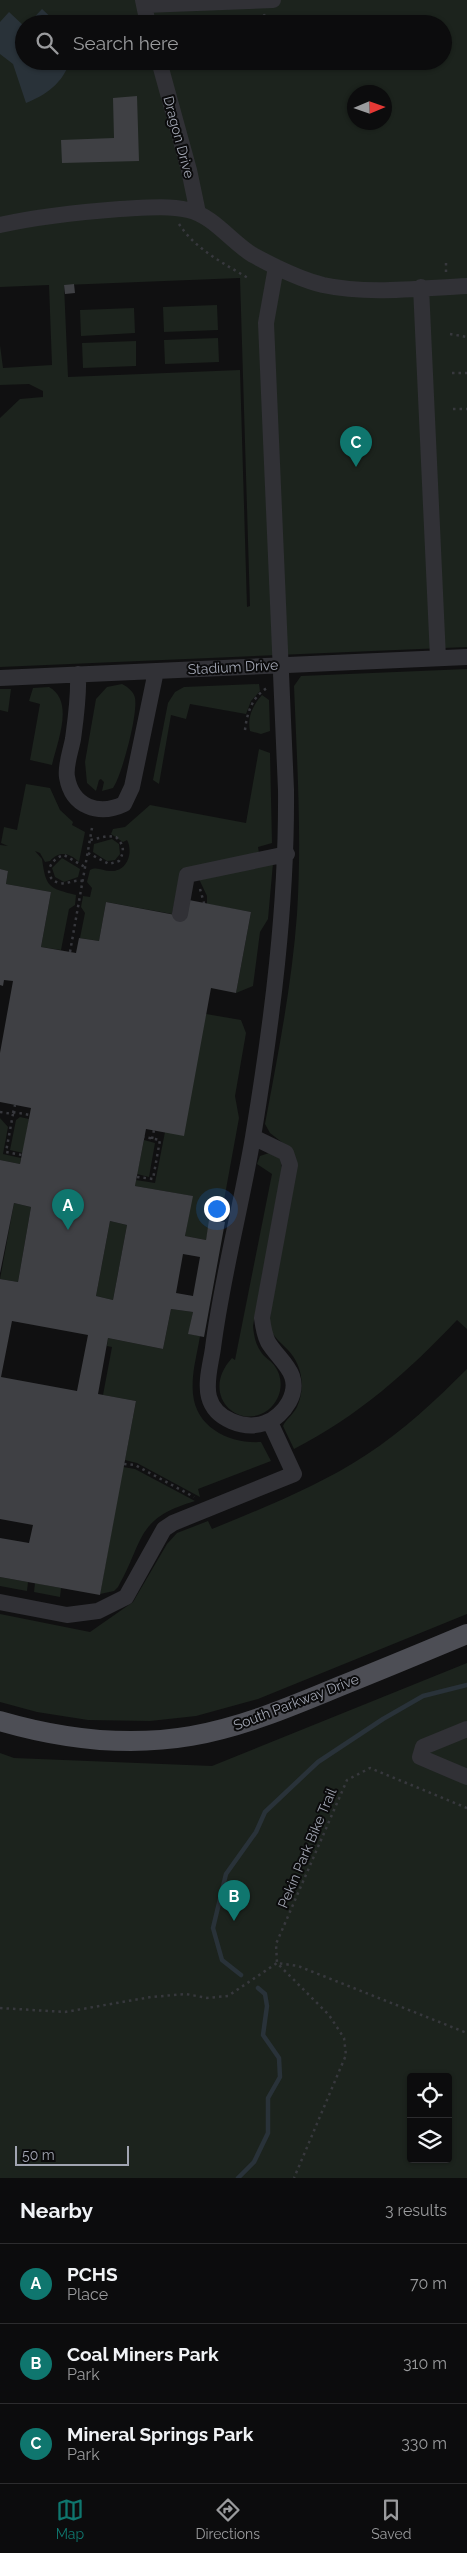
<!DOCTYPE html>
<style>
:root{--surface:#0c0c0d;--page:#1a1a1b;--text:#f1f3f6;--muted:#9a9b9d;--line:#2c2c2e;--accent:#0f766e}
body{margin:0;font-family:Raleway,sans-serif;background:var(--page);color:var(--text)}
.controls{position:absolute;right:15px;bottom:15px;display:grid;overflow:hidden;border-radius:5px;box-shadow:0 1px 4px #0004}
.controls button{width:45px;height:45px;display:grid;place-items:center;padding:0;border:0;border-bottom:1px solid var(--line);background:var(--surface);color:var(--text);font:25px sans-serif}
.compass{position:absolute;left:347px;top:85px;width:45px;height:45px;border-radius:50%;background:var(--surface);box-shadow:0 1px 4px #0004;rotate:88deg}
.scale{position:absolute;left:15px;bottom:12px;width:114px;box-sizing:border-box;padding-left:5px;border:2px solid #a1a5b2;border-top:0;font-size:14px;line-height:18px;white-space:nowrap;color:#a1a5b2;-webkit-text-stroke:4px #0b0b0c;paint-order:stroke}
.you{position:absolute;left:216px;top:1208px;width:18px;height:18px;margin:-12px;border:4px solid #fff;border-radius:50%;background:#1a73e8;box-shadow:0 0 0 8px #1a73e833}
.badge{display:grid;place-items:center;width:32px;height:32px;border-radius:50%;background:var(--accent);color:#fff;font-size:16px;font-weight:700}
.pin{position:absolute;translate:-50% -41px;filter:drop-shadow(0 1px 2px #0008)}
.pin::after{content:'';position:absolute;top:26px;width:18px;height:15px;background:inherit;clip-path:polygon(0 0,100% 0,50% 100%)}
.list{margin:0;padding:0;list-style:none}
h2{display:flex;justify-content:space-between;align-items:center;height:65px;margin:0;padding:0 20px;font-size:21px}
h2 small{font-size:16px;font-weight:400;color:var(--muted)}
.list li{display:grid;grid-template-columns:32px 1fr auto;gap:15px;align-items:center;box-sizing:border-box;height:80px;padding:0 20px;border-top:1px solid var(--line)}
.list b{display:block;font-size:19px;white-space:nowrap}
.list p{margin:0;font-size:16px;white-space:nowrap;color:var(--muted)}
.list em{font-size:16px;font-style:normal;color:var(--muted)}
.icon{flex:none;width:28px;height:28px;fill:none;stroke:currentColor;stroke-width:2;stroke-linecap:round;stroke-linejoin:round}
.map{position:relative;flex:none;width:467px;height:2178px;overflow:hidden}
.search{position:absolute;background:var(--surface);box-shadow:0 1px 4px #0004;left:15px;right:15px;top:15px;height:55px;display:flex;align-items:center;gap:12px;box-sizing:border-box;padding:0 18px;border-radius:28px;color:var(--muted);font-size:19px}
.sheet{height:305px;background:var(--surface)}
nav{display:flex;justify-content:space-around;align-items:center;box-sizing:border-box;height:70px;border-top:1px solid var(--line);background:var(--surface);font-size:14px;color:var(--muted)}
nav a{display:grid;justify-items:center;gap:2px}
nav .on{color:var(--accent)}
.map>svg:first-child{display:block}
</style>
<div class="map">
<svg width="467" height="2178" viewBox="0 0 467 2178">
<rect width="100%" height="100%" fill="#101011"/>
<path fill="#1c231d" fill-rule="evenodd" d="M0 0H467V647L0 667V418L20 399 43 397V391L29 384 0 385V345L3 368 52 365 49 285 0 287ZM24 24H443V61H24ZM354 92H384V122H354ZM240 278 250 606 247 607 240 370 68 377 64 285Z
M217 305 218 330 164 332 163 307Z
M134 308 135 333 81 336 80 310Z
M218 338 219 362 165 364 164 340Z
M136 341V366L83 368 82 343Z
M467 669V1329L457 1320C409 1371 357 1417 294 1449L283 1426C286 1419 293 1415 297 1407 306 1387 302 1364 287 1349 280 1342 274 1337 269 1328L288 1147 270 1133 265 1124C278 1054 292 984 297 914 302 838 297 762 294 686L301 676Z
M122 684C128 687 134 692 135 698 138 714 122 775 113 788L102 791 104 782 101 779 99 780 96 791 87 783 85 762 96 699 107 687Z
M259 684 260 691 251 701 246 714 190 704 186 719 171 715 159 784 153 780 168 703 175 692 184 687Z
M49 687C75 701 57 742 52 765L30 760 40 704 29 701 33 688Z
M0 689H11L8 712 0 710Z
M262 695 269 700 270 731 261 734 250 731C247 717 253 705 262 695Z
M259 749 270 753 272 843 258 847 259 853 181 869 172 914 106 902 99 941 80 938 85 913 81 907 83 896 90 897 92 888 87 882 90 870C97 866 103 871 110 871 126 872 133 855 128 842L127 840 123 842 111 834 113 829 125 827 150 805 246 823Z
M26 784 50 788 60 810 73 822 72 825 85 832 79 862C70 853 59 850 50 861L45 862 40 853 35 851 42 859C46 888 49 888 76 895L75 905 69 909 61 950 41 947 51 892 6 884 8 871 0 869V845L8 846 1 843 4 827 17 830Z
M112 839 119 844 120 854 115 860 107 861 93 852 94 844Z
M62 858 80 869 78 877 64 882 55 877 52 868Z
M273 863 268 919 260 932 253 986 236 993 251 912 207 904V896L199 879Z
M206 1014 241 1020 246 1033 235 1096 239 1118 220 1222 210 1220 206 1240 185 1236 192 1196 135 1186 136 1180 155 1183 165 1132Z
M20 1117 29 1119 23 1153 10 1150 16 1120Z
M0 1118 8 1127 3 1154 21 1158 20 1164 0 1160Z
M144 1140 155 1143 149 1177 137 1174Z
M269 1153 280 1158 282 1168 253 1326C254 1335 255 1344 261 1352 264 1357 270 1360 274 1365 285 1379 282 1399 268 1410 238 1432 199 1394 232 1358L235 1360 272 1174 257 1164 260 1156Z
M14 1203 31 1207 18 1282 0 1279Z
M110 1221 127 1225 113 1300 96 1296Z
M171 1309 193 1312 189 1334 200 1336C197 1355 191 1374 193 1394 196 1428 230 1444 261 1442L271 1461 198 1489 200 1497 137 1463 125 1460 136 1401 103 1395 112 1347 107 1346 108 1338 163 1349Z
M467 1369V1614L258 1699 196 1716 150 1721 88 1720 37 1712 0 1702V1614L90 1632 133 1602 167 1544 177 1533 208 1521 212 1529C263 1508 319 1486 366 1455 403 1431 436 1400 467 1369Z
M123 1467 135 1469 195 1501C135 1519 145 1539 118 1587L114 1591 100 1594Z
M0 1577 28 1582 27 1591 0 1586Z
M35 1583 61 1588 60 1597 34 1592Z
M467 1663V2178H0V1753L14 1758 212 1766ZM411 2077H448V2159H411Z"/>
<path fill="#293239" d="M42 9 57 23V24H28Z
M9 12 24 26V61H70C63 83 46 95 26 103L13 64 0 54V22Z"/>
<g fill="none" stroke-linecap="round" stroke-linejoin="round">
<path stroke="#293239" stroke-width="4.5" d="M241 1975 222 1960 213 1928 226 1874 256 1832 265 1812 318 1762 383 1719 423 1696 467 1685
M238 2178 254 2162 268 2133V2098L280 2077 279 2058 263 2035 267 2006 265 1994 258 1988"/>
</g>
<path fill="#3f4044" fill-rule="evenodd" d="M137 96 139 161 62 163 61 140 114 138 113 98Z
M74 284 75 293 65 294 64 285Z
M0 869 8 871 6 884 51 892 41 947 76 953 79 938 99 941 106 902 186 917 189 900 251 912 236 993 211 988 184 1136 146 1129 135 1186 193 1196 185 1236 206 1240 209 1220 225 1222 204 1337 188 1334 193 1312 171 1309 163 1349 108 1338 98 1394 136 1401 100 1595 0 1577V1538L29 1543 33 1525 0 1519V1279L18 1282 31 1207 14 1203 0 1273V1160L20 1164 31 1108 0 1102V1053L13 981 4 980 3 986 0 985ZM110 1221 127 1225 113 1300 96 1296ZM183 1254 200 1257 193 1296 176 1293ZM12 1321 88 1335 77 1391 1 1377Z"/>
<g fill="none" stroke-linecap="round" stroke-linejoin="round">
<path stroke="#37383d" stroke-width="2.5" stroke-dasharray="2.5 4" stroke-linecap="butt" d="M264 14 267 24
M311 61 313 65
M179 224C195 249 223 263 248 278
M446 263V272
M450 334 467 337
M452 373H467
M453 409H467
M245 730C247 713 252 697 267 688
M88 853 109 864 119 861C125 851 124 845 116 837L108 836 90 840
M83 881C74 879 67 885 59 883 42 878 49 859 64 855L85 867
M200 889 204 903
M70 952 92 828
M0 1112 13 1114 6 1152 22 1155
M13 1112 30 1115
M13 1113 15 1105
M152 1139 154 1130
M137 1177 153 1179 160 1140 144 1137
M124 1464 135 1465 194 1497
M467 1808 370 1768 347 1780 276 1944 277 1963 298 1966 467 2033
M0 2008 65 2012 151 1997 186 1994 207 1998 228 1996 277 1963 329 2015 344 2038 346 2055 294 2178"/>
<path stroke="#313136" stroke-width="16" d="M143 0 148 24
M144 5 273 0
M159 61 189 170 198 213
M0 225C40 216 80 212 120 209 142 208 167 205 188 210 214 216 231 242 253 255 275 267 299 279 323 285 369 295 421 288 467 286
M421 287 438 658
M78 674C79 697 76 717 73 739 71 750 65 766 67 777 72 807 99 816 124 804L132 787 156 671
M0 678 467 657
M180 914 187 875 287 854
M253 1137 286 1153 290 1165 262 1318C263 1326 264 1334 268 1342 279 1361 304 1374 289 1402 284 1411 275 1420 265 1423 245 1430 215 1420 209 1397 205 1382 211 1363 213 1348 222 1277 241 1208 253 1137 272 1022 287 906 286 790L266 323 276 267
M0 1602 67 1615 98 1611 126 1597 164 1529 173 1523 294 1474 270 1422
M467 1729 423 1747 420 1757 467 1777"/>
<path stroke="#4d4e55" stroke-width="20" d="M0 1721C62 1739 127 1747 191 1736 242 1727 290 1707 338 1687 381 1670 424 1652 467 1634"/>
</g>
<g text-anchor="middle" dominant-baseline="central" stroke-width="4" stroke-linejoin="round" paint-order="stroke">
<g font-size="14" fill="#a1a5b2" stroke="#0b0b0c">
<text transform="translate(179 137) rotate(75)">Dragon Drive</text>
<text transform="translate(233 667) rotate(-3)">Stadium Drive</text>
<text transform="translate(296 1702) rotate(-21)">South Parkway Drive</text>
<text transform="translate(307 1848) rotate(-67)">Pekin Park Bike Trail</text>
</g>
</g>
</svg>
<div class="controls">
<button><svg class="icon" aria-label="locate" viewBox="0 0 24 24"><circle cx="12" cy="12" r="6"/><path d="M12 2v4M12 18v4M2 12h4M18 12h4"/></svg></button>
<button><svg class="icon" aria-label="layers" viewBox="0 0 24 24"><path d="M12 4l9 5-9 5-9-5zM3 14l9 5 9-5"/></svg></button>
</div>
<svg class="compass" viewBox="-18 -18 36 36"><path d="M0-13l5 13h-10z" fill="#e53935"/><path d="M0 13l5-13h-10z" fill="#9a9b9d"/></svg>
<div class="scale">50 m</div>
<div class="you"></div>
<div class="pin badge" style="left:68px;top:1230px">A</div>
<div class="pin badge" style="left:234px;top:1921px">B</div>
<div class="pin badge" style="left:356px;top:467px">C</div>
<div class="search"><svg class="icon" aria-label="search" viewBox="0 0 24 24"><circle cx="10" cy="10" r="6"/><path d="M15 15l6 6"/></svg>Search here</div>
</div>
<section class="sheet">
<h2>Nearby<small>3 results</small></h2>
<ul class="list">
<li><span class="badge">A</span><div><b>PCHS</b><p>Place</p></div><em>70 m</em></li>
<li><span class="badge">B</span><div><b>Coal Miners Park</b><p>Park</p></div><em>310 m</em></li>
<li><span class="badge">C</span><div><b>Mineral Springs Park</b><p>Park</p></div><em>330 m</em></li>
</ul>
</section>
<nav>
<a class="on"><svg class="icon" aria-label="map" viewBox="0 0 24 24"><path d="M3 6l6-2 6 2 6-2v14l-6 2-6-2-6 2zM9 4v14M15 6v14"/></svg>Map</a>
<a><svg class="icon" aria-label="directions" viewBox="0 0 24 24"><path d="M12 3l9 9-9 9-9-9zM9 14v-3h6M13 9l2 2-2 2"/></svg>Directions</a>
<a><svg class="icon" aria-label="saved" viewBox="0 0 24 24"><path d="M7 4h10v16l-5-4-5 4z"/></svg>Saved</a>
</nav>
